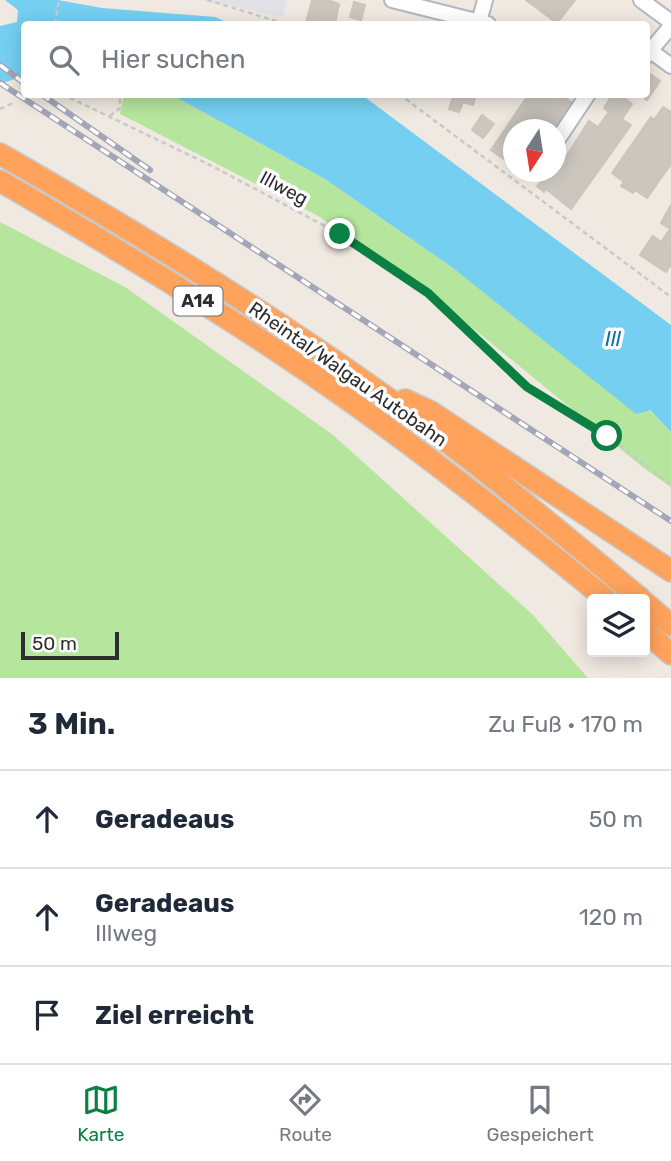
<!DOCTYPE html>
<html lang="de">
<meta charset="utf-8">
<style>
:root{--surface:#fff;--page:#f6f6f7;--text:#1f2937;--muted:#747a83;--line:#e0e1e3;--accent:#0b8043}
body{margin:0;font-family:Rubik,sans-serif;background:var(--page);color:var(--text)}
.controls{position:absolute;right:21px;bottom:21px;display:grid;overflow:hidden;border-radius:7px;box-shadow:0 4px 18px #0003}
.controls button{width:63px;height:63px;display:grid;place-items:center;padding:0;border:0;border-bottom:2px solid var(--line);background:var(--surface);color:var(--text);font:35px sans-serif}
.compass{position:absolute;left:503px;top:119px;width:63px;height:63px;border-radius:50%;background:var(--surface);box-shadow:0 4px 18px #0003;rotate:192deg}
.scale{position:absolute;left:21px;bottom:18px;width:98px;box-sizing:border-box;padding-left:7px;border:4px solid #2e2e2e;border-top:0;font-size:19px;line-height:24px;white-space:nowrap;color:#2e2e2e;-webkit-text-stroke:5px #fff;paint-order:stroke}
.stop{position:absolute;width:21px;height:21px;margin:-16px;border:5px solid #0b8043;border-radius:50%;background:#fff}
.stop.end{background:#0b8043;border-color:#fff;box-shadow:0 2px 7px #0008}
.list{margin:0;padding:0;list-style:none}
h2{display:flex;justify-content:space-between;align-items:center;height:91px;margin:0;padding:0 28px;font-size:30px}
h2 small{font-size:23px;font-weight:400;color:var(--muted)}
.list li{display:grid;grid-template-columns:46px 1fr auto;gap:21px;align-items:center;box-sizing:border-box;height:98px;padding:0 28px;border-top:2px solid var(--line)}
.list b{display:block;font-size:26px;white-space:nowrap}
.list p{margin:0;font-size:23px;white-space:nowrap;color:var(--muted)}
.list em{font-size:23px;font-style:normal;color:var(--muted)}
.icon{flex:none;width:38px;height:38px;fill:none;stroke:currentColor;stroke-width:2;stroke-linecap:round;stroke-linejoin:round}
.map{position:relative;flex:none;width:671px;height:678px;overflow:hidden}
.search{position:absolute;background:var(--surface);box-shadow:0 4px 18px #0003;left:21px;right:21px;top:21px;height:77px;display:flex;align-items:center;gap:18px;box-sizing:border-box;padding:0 24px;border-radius:7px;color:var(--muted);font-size:26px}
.sheet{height:385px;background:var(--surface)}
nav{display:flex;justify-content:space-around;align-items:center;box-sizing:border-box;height:98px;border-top:2px solid var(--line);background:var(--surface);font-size:19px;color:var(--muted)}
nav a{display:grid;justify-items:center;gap:4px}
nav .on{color:var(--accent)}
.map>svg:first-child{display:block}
</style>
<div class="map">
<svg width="671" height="678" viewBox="0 0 671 678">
<rect width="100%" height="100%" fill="#efe9e1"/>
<path fill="#e3e1e8" d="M200 0H287L283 17Z"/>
<path fill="#b6e59e" d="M124 95H172L325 179 453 268 649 410 671 432V487L645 469 479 333 320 217 120 114Z
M0 222 125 287 333 435 532 614 588 678H0Z"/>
<path fill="#75cff0" d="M5 0H58L102 8 215 17 231 24H24V76L0 84V26L17 22 18 10Z
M172 95H362L671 325V432L650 410 636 414 453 268 325 179Z"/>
<path fill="#cbc7bf" stroke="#cbc5ba" stroke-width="2" d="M312 0H328L339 4 335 24 306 23Z
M526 0H575L557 23Z
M354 2 365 5 361 20 350 17Z
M650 74 660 81 647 100 639 94H646V79Z
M454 94H476L473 105 463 102 459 112 449 109Z
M529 94H560L574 104 557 129 546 121 540 130H514V166L491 150Z
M613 94H619L632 104 622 119 631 125 571 209 546 189 544 192 537 186 544 176 549 179 556 172 589 121 598 127 609 112 604 108Z
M663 107 671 112V164L647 198 635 190 633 193 621 186 624 182 612 173 651 117 654 120Z
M482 115 494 124 483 138 472 130Z
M671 205V249L661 242 670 229 661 223Z
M653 236 671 249V264L666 272 640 255Z"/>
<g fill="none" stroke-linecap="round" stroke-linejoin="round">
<g stroke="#b4b7c1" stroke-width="18">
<path id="minor" d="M392 0 488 24
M641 0 671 22
M479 22 485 0
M651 51 671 66
M646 56 671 26
M556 142 588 94"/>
</g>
<g stroke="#c9c9c9" stroke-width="24">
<path id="highway" d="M0 154C155 243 309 337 451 445 516 494 578 547 641 599
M0 181C104 241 207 303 307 371 410 441 509 520 606 599
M405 400 431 412 671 571
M645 603 671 625
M645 631 671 654"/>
</g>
<path stroke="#c9c9c9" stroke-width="2.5" stroke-dasharray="5 3.5" stroke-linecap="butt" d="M207 0 286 24
M55 24 59 0
M62 94 210 165 340 234 428 293 527 387 607 436 671 485
M399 94 671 297
M0 109 13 103
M110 116 120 108V99L118 94"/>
<use href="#minor" stroke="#fff" stroke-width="14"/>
<use href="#highway" stroke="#ffa35c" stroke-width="21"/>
<g stroke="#a3a6b8" stroke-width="6">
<path id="rail" d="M0 65 24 83
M0 83 671 521
M41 94 150 170"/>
</g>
<use href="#rail" stroke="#fff" stroke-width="3.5" stroke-dasharray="10" stroke-linecap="butt"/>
</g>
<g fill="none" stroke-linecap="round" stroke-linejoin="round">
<path stroke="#0b8043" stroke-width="9" d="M340 234 428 293 527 387 607 436"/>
</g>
<g text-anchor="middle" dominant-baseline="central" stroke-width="7" stroke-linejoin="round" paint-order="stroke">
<rect fill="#fff" stroke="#6d6d6d" stroke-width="2" x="173.5" y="286.5" width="49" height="29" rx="5"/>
<g font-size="18" font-weight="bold" fill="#2e2e2e">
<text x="198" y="301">A14</text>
</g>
<g font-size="19" fill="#2e2e2e" stroke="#fff">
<text transform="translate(284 188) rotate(28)">Illweg</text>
<text transform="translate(348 374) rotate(35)">Rheintal/Walgau Autobahn</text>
</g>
<g font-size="21" font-style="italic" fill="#0d6fa3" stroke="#fff">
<text x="613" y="338">Ill</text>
</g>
</g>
</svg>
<div class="controls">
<button><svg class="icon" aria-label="layers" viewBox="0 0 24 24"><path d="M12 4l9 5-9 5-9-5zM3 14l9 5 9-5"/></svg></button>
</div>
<svg class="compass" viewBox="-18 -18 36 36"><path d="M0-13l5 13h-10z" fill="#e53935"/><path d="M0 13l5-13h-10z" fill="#747a83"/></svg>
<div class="scale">50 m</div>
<div class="stop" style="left:607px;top:436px"></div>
<div class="stop end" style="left:340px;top:234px"></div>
<div class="search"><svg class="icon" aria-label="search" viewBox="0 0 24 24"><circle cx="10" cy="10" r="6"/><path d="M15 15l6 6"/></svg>Hier suchen</div>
</div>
<section class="sheet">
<h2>3 Min.<small>Zu Fuß · 170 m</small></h2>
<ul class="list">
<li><svg class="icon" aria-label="ahead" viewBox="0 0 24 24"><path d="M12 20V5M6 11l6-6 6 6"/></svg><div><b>Geradeaus</b></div><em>50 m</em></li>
<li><svg class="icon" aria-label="ahead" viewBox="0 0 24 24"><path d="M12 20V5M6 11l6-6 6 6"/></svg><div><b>Geradeaus</b><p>Illweg</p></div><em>120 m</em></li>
<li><svg class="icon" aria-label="arrive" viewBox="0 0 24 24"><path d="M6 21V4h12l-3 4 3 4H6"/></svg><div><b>Ziel erreicht</b></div></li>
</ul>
</section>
<nav>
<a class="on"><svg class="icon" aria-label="map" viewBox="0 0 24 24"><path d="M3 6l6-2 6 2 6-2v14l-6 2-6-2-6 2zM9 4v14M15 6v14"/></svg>Karte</a>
<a><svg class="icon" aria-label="directions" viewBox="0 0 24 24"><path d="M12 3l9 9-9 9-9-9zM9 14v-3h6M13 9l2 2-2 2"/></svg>Route</a>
<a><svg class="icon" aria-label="saved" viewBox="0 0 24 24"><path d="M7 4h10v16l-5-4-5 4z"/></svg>Gespeichert</a>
</nav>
